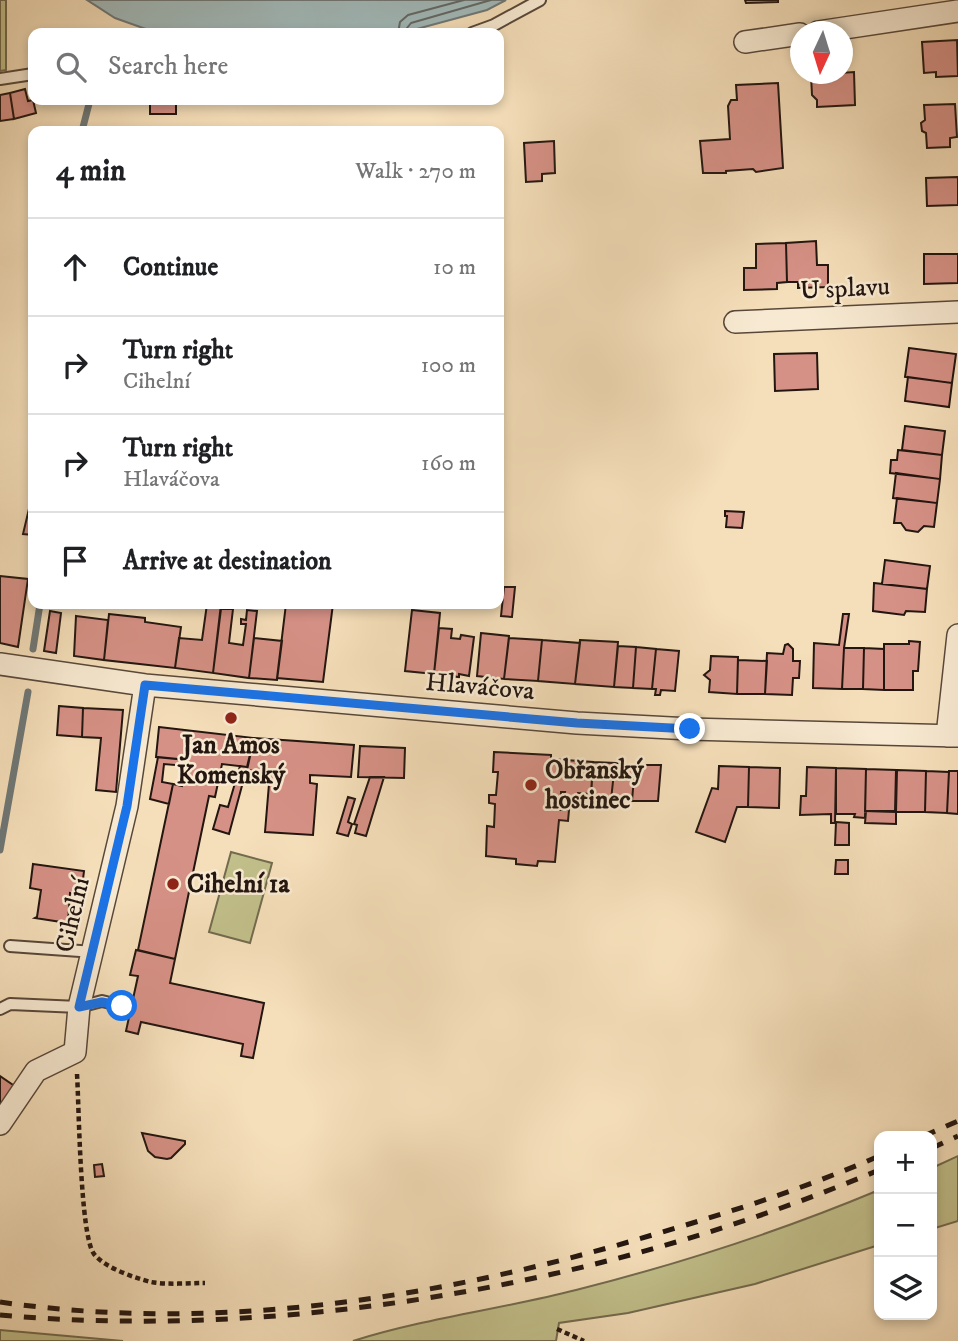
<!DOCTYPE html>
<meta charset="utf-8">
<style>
:root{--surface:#fff;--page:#f6f6f6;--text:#202124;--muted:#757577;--line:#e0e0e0}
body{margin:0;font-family:"IM FELL DW Pica",serif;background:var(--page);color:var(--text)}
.controls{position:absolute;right:21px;bottom:21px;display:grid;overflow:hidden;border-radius:14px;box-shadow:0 4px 10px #0003}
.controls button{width:63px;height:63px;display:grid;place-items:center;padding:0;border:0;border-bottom:2px solid var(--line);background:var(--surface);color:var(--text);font:35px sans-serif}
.compass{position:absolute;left:790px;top:21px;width:63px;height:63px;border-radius:50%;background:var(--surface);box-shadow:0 4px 10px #0003;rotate:184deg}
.stop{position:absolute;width:21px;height:21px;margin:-16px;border:5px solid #1a73e8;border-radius:50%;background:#fff}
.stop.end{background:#1a73e8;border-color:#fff;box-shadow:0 2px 7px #0008}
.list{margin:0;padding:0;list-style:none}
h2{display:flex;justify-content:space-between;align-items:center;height:91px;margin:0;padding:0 28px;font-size:30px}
h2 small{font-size:23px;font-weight:400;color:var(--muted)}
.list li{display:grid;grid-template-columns:46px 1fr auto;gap:21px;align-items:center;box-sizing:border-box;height:98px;padding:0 28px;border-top:2px solid var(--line)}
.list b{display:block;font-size:26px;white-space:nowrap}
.list p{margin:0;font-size:23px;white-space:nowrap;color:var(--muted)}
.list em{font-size:23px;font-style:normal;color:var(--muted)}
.icon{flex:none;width:38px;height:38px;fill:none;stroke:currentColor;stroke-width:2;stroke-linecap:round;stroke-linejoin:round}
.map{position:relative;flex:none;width:958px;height:1341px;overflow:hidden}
.search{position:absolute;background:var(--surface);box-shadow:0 4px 10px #0003;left:28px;top:28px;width:476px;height:77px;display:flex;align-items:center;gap:18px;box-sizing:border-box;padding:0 24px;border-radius:14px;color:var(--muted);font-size:26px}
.panel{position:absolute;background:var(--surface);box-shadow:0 4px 10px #0003;left:28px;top:126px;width:476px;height:483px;border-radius:14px}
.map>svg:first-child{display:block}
</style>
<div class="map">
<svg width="958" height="1341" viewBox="0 0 958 1341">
<rect width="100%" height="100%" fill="#f5dfba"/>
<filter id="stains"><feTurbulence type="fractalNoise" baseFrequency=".00286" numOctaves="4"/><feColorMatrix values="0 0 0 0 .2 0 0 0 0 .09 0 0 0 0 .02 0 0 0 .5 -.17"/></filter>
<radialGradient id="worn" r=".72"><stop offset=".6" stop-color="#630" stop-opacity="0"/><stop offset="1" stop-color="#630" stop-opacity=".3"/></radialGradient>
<path fill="#c2c08b" stroke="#726b4e" stroke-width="2" d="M0 0H6V70L0 71Z
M231 852 272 863 250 943 209 932Z
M958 1156V1221L932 1229V1168Z
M879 1190V1245L755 1284 628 1313 559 1323 556 1341H353C426 1318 502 1309 576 1290 679 1264 781 1231 879 1190Z
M0 1330 123 1341H0Z"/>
<path fill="#a1babb" stroke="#6f7877" stroke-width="2" d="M87 0H506L487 10 402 33H157L115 18Z"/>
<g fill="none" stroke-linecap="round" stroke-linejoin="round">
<path stroke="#626866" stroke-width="2" d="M398 33 400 22 408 15 464 0
M406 33 407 28 411 23 491 0"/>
<path stroke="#6f7877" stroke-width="7" d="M82 131 90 100
M33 649 40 604
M0 850 28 692"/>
</g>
<path fill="#d69186" stroke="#231610" stroke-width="2" d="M745 0H778V2L746 3Z
M957 40 958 76 936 77V72L924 73 922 42Z
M854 72 855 105 817 107V100L812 95 811 75Z
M778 83 783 168 756 172 753 169 726 171V173H703L700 141 730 139 728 106 731 100H737L736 85Z
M25 89 28 101 33 100 36 113 14 119 10 93Z
M10 93 14 119 0 121V95Z
M150 100H176V114H150Z
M955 104 957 137 950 138V147L927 148 926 133 922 131 921 123 925 120 924 105Z
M554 141 555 173 542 174V181L526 182 524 143Z
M958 177V205L927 206 926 178Z
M816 241 817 265H828V287L798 288V282H787L786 243Z
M786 243 787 282 777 283V289L744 290V268H756V244Z
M924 254H958V283L924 284Z
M909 348 956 354 952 383 905 377Z
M817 353 818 389 775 391 774 354Z
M908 377 952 383 949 407 905 401Z
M905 426 945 431 942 455 902 450Z
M898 450 942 455 940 479 890 473 891 460H897Z
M896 473 940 479 937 503 893 498Z
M33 492V535L23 534Z
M897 498 937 503 934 527 924 526 918 532 906 530 901 523H894Z
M725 511 744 512 742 528 726 527 727 516H725Z
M885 560 930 566 927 589 882 584Z
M0 576 28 579 18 647 0 643Z
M874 583 927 589 925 612 906 611 904 615 873 611Z
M504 587H515L512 617 501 616Z
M207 604H221L213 673 175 668 179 638 202 640Z
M286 604H333L323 682 277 678Z
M221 609H233L229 643 243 645 246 624H241V619L246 620 247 610 257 611 249 678 213 673Z
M412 610 440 613 434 674 405 671Z
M50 611 61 613 56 653 44 651Z
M109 614 145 618V622L181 627 175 668 104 660Z
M843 614H849L844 648 842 689 813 688 814 643 839 645Z
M76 616 108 620 104 660 74 656Z
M439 628 452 629 451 638 460 639 461 635 474 637 469 676 459 674V677L434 674Z
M481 633 509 636 504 679 477 676Z
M254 638 282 641 277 680 249 678Z
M509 638 542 640 538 681 504 679Z
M542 640 580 643 575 684 538 681Z
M580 640 618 642 614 687 575 684Z
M909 641 920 642 918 671H913V690H884V644H909Z
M788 644 793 649V661H800L799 678H793L792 695 765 694 767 653 783 654 785 645Z
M618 646 636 647 633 688 614 687Z
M636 647 656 649 652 689 633 688Z
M844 648H864L863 689H842Z
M864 648 884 649V690L863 689Z
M656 649 679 651 675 691 661 690 660 695H655L656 689H652Z
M711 656 738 657 737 694 709 692 710 680 704 675 710 670Z
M738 660 767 661 765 694H737Z
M59 706 83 708 82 737 57 735Z
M83 708 123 710 116 792 96 790 101 738 82 737Z
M159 727 254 738 247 767 222 764 215 797 209 796 175 959 138 950 173 784 182 786 187 760 156 757Z
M254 738 354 745 351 777 310 775V783L317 784 313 835 265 832 270 772 247 770Z
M360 746 405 748 404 778 358 777Z
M494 752 551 755V759L593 762 591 794 578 793V798L564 797 565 792H561L560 810H569L568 821 559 820 555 862 538 861 537 866 516 864V859L486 856 487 826 494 827 495 804 489 803V795H496L498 772H493Z
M158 757 187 760 186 766 164 764 162 782 173 784 169 804 150 799Z
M593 762 615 763 611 800 591 798Z
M615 763 635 765 632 801 611 800Z
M635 765H661L658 801H632Z
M240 766 247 767 229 834 213 829 220 805 228 807Z
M719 766 749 767 748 807H737L725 842 696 832 712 788 718 789Z
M749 767 780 768 779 808 748 807Z
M807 767 836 768 835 823H831V814L800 815 801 796H806Z
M836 768 866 769 865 818 854 817 855 814H836Z
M866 769 896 770 895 812 865 811Z
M897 770 926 771 925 812H896Z
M926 771 949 772 947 813 925 812Z
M949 771H958V814L947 813Z
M370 777H384L366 836 355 833 357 825 354 824Z
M348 797 355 799 348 822 352 824 348 836 337 833Z
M866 811H896V824L865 823Z
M836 822 849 823V845H835Z
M836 860H848V874H835Z
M33 864 84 871 81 895 70 893 68 923 35 918 37 917 41 890 30 888Z
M136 950 175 959 170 983 264 1003 253 1058 241 1056 243 1044 141 1022 138 1034 126 1031 138 976 130 975Z
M0 1076 16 1087 0 1108Z
M142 1133 185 1141V1144L171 1158 167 1159 155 1157 148 1151Z
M102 1164 104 1176 95 1177 94 1165Z"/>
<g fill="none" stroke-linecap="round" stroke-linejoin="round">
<g stroke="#58483a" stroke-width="14">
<path id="lane" d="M472 33 494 25 540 0
M0 79 33 74
M10 946 94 952
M0 1009 10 1004 79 1007 102 1001 122 1006"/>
</g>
<g stroke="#58483a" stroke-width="24">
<path id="street" d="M818 32 958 11
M745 42 800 34
M735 322 958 312
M0 664 145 685 577 723 690 729 958 736
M947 736 958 635
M0 1124 36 1071 75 1052 79 1007 127 806 145 685"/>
</g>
<path stroke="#231610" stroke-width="4.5" stroke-dasharray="5 3.5" stroke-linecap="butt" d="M77 1074C79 1105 80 1236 94 1254 105 1268 135 1278 151 1282 168 1285 188 1283 205 1283
M557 1329 584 1341"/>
<use href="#lane" stroke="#f8ead2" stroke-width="10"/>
<use href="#street" stroke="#f8ead2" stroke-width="21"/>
<path stroke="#231610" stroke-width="5" stroke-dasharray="12 12" stroke-linecap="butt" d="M924 1136 958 1121
M932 1148 958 1136
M0 1302C221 1334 447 1297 659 1233 734 1211 808 1187 879 1156
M0 1315C291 1341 611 1283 879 1170"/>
</g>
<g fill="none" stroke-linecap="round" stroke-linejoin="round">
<path stroke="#1a73e8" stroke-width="9" d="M122 1006 102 1002 79 1007 127 806 145 685 577 723 690 729"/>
</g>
<g fill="#8f2418" stroke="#f8ead2" stroke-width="2.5">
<circle cx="231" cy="718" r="7"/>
<circle cx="531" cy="785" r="7"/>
<circle cx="173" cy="884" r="7"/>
</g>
<g text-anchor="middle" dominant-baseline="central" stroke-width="5" stroke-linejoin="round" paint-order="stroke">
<g font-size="26" fill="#231610" stroke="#f8ead2">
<text transform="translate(845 289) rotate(-3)">U splavu</text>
<text transform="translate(480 687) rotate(5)">Hlaváčova</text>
<text transform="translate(73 915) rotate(-77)">Cihelní</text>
</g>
<g font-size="26" font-weight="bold" fill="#231610" stroke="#f8ead2" text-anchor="start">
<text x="231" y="745" text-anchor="middle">Jan Amos<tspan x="231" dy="30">Komenský</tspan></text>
<text x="545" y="770">Obřanský<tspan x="545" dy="30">hostinec</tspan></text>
<text x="187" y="884">Cihelní 1a</text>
</g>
</g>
<rect width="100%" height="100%" filter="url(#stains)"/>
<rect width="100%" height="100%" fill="url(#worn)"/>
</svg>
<div class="controls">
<button>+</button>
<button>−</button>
<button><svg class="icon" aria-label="layers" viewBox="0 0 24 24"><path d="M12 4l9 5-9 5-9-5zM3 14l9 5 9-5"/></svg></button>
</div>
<svg class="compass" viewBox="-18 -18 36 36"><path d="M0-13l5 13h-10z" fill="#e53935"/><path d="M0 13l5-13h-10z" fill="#757577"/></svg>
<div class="stop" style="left:122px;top:1006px"></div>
<div class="stop end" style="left:690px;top:729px"></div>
<div class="search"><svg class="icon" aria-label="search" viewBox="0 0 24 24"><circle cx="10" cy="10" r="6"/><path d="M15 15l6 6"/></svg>Search here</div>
<section class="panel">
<h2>4 min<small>Walk · 270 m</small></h2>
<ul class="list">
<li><svg class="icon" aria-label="ahead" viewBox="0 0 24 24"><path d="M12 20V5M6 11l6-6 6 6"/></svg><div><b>Continue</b></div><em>10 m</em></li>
<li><svg class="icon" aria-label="right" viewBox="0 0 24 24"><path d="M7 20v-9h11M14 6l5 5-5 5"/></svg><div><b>Turn right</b><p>Cihelní</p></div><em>100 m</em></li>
<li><svg class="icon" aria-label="right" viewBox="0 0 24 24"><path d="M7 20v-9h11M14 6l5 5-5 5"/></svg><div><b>Turn right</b><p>Hlaváčova</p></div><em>160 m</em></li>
<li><svg class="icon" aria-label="arrive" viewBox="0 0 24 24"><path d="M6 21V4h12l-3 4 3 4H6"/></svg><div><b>Arrive at destination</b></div></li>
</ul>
</section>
</div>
